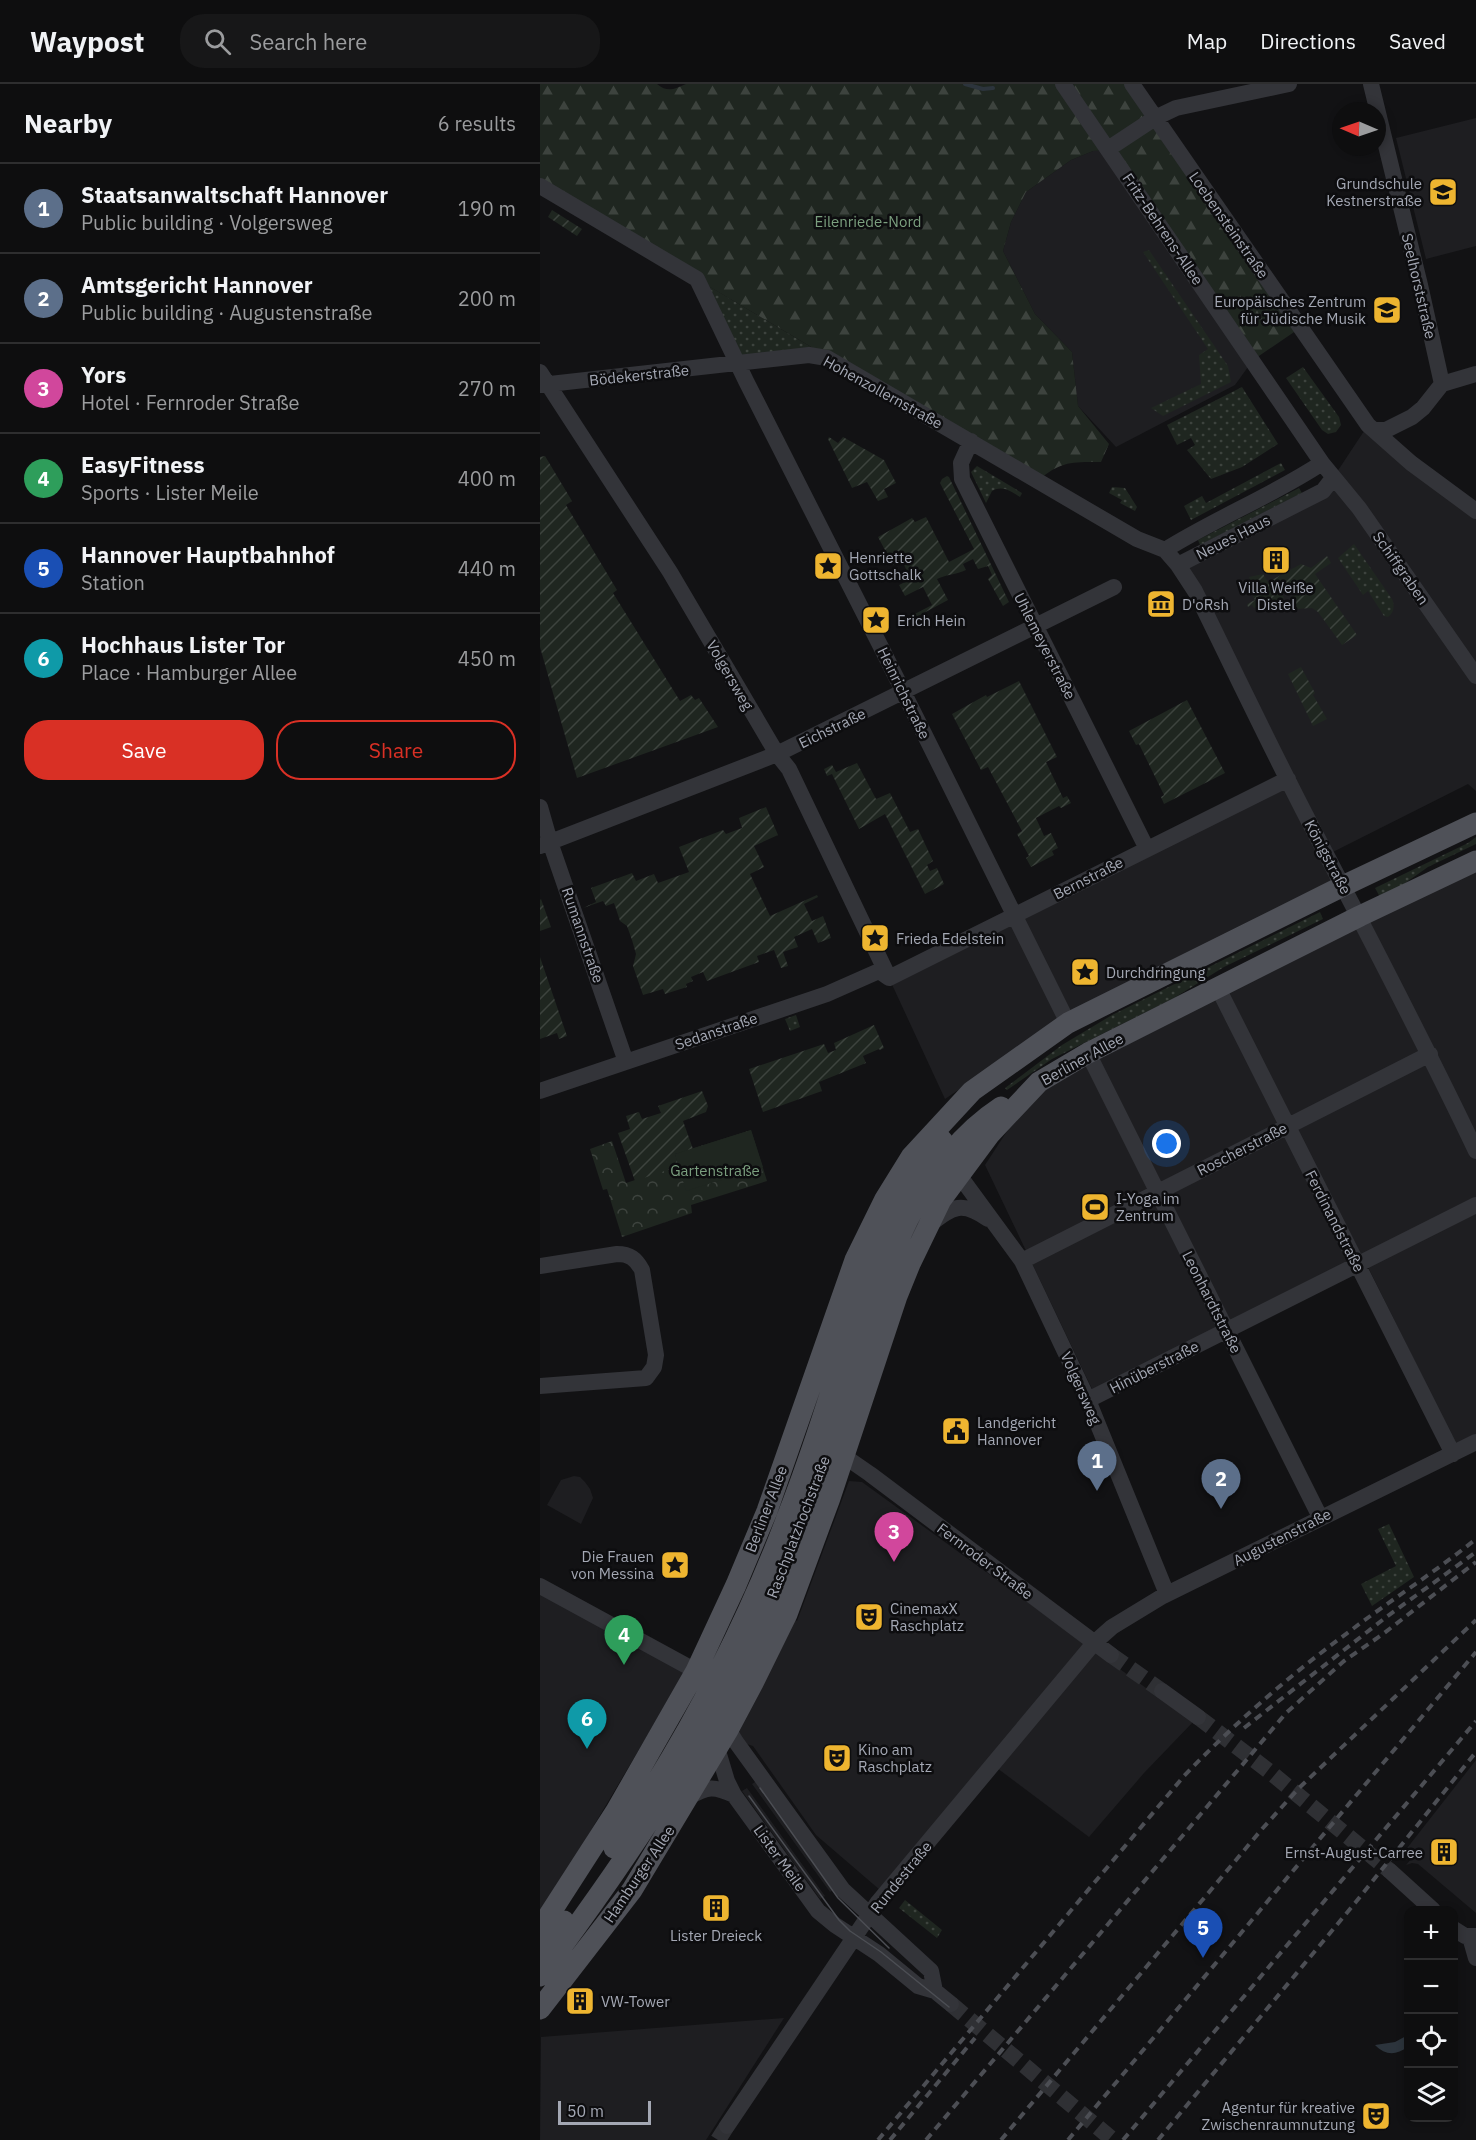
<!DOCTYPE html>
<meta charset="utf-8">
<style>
:root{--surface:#0e0e0f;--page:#171718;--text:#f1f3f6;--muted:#9b9c9e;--line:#2e2e2f;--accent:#d93025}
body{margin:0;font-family:"IBM Plex Sans",sans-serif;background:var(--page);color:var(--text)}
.controls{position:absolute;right:18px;bottom:18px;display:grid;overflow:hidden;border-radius:12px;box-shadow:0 3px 9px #0003}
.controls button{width:54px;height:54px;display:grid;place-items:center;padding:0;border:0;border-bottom:2px solid var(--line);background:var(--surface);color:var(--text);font:30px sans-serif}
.compass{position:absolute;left:792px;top:18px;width:54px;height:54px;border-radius:50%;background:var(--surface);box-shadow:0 3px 9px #0003;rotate:272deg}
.scale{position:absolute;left:18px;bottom:15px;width:93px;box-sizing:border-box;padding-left:6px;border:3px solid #a4a8b4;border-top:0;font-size:16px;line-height:21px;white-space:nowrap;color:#a4a8b4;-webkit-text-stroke:4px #0d0d0f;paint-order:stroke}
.you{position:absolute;left:627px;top:1060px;width:21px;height:21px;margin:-15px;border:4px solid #fff;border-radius:50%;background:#1a73e8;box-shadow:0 0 0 9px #1a73e833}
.badge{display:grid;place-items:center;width:39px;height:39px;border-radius:50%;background:var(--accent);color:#fff;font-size:20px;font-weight:700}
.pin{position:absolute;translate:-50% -50px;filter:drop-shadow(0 2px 3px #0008)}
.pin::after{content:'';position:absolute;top:32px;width:21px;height:18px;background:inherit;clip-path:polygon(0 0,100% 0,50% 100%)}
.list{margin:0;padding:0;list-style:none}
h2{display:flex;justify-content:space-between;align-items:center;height:78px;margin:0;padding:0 24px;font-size:26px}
h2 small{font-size:20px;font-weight:400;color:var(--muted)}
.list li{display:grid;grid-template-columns:39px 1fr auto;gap:18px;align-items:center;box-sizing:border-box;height:90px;padding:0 24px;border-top:2px solid var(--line)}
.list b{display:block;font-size:22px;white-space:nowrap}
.list p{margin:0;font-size:20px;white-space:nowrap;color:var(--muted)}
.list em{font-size:20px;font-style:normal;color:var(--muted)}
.actions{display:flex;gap:12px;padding:18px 24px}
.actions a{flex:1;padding:14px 0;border:2px solid var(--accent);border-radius:24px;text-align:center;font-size:21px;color:var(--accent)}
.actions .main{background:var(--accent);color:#fff}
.icon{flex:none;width:33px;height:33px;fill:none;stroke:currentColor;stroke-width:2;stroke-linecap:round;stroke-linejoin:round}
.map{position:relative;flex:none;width:936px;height:2056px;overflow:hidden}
header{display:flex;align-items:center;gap:36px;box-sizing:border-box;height:84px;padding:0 30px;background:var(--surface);border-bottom:2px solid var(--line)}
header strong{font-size:28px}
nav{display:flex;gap:33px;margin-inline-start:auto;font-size:21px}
.search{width:420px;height:54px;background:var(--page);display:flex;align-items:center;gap:15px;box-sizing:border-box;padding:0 21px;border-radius:24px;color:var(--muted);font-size:22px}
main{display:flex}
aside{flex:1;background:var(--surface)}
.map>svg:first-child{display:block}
</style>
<header>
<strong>Waypost</strong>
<div class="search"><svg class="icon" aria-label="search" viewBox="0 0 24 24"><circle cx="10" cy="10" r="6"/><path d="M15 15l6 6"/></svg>Search here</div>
<nav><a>Map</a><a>Directions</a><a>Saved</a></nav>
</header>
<main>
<aside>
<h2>Nearby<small>6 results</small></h2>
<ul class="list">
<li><span class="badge" style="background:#5c6f8a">1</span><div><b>Staatsanwaltschaft Hannover</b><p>Public building · Volgersweg</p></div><em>190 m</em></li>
<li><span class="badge" style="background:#5c6f8a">2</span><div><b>Amtsgericht Hannover</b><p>Public building · Augustenstraße</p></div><em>200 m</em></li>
<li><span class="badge" style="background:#d1479c">3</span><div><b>Yors</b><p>Hotel · Fernroder Straße</p></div><em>270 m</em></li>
<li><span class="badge" style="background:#2e9e5b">4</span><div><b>EasyFitness</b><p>Sports · Lister Meile</p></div><em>400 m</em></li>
<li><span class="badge" style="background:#1a4fb4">5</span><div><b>Hannover Hauptbahnhof</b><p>Station</p></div><em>440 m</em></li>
<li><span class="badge" style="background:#0f9aa8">6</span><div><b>Hochhaus Lister Tor</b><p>Place · Hamburger Allee</p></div><em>450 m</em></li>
</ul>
<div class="actions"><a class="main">Save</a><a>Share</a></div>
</aside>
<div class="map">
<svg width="936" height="2056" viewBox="0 0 936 2056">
<defs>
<pattern id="grass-dots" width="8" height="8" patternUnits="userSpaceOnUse" patternTransform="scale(1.5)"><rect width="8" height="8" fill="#1f2620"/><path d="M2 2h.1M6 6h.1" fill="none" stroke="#3d433e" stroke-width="1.8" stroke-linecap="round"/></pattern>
<pattern id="forest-firs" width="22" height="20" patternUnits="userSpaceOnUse" patternTransform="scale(1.5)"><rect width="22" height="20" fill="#1f2620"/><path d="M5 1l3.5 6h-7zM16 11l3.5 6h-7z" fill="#3d433e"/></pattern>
<pattern id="park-crowns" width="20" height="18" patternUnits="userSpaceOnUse" patternTransform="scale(1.5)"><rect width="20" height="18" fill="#1f2620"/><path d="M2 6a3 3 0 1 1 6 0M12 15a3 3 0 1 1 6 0" fill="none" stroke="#3d433e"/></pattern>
<pattern id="garden-furrows" width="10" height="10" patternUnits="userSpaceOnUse" patternTransform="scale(1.5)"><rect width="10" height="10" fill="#1f2620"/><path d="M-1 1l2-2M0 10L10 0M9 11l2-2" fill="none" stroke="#3d433e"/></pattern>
</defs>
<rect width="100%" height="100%" fill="#121214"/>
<path fill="#1e1e21" d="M936 34V162L886 175 856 54Z
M568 65 713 276 695 301 576 363 538 322 532 268 495 230 463 167 471 138 486 108 531 76 553 67Z
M828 341 936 427V707L928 700 787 771 803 802 463 976 405 1015 349 894 748 695 638 481 793 394Z
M936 777V1366L922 1373 823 1173 553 1307 445 1081 499 998Z
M34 1392 40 1393 45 1398 50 1405 53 1414 41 1440 7 1421 21 1396Z
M309 1397 322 1398 653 1638 604 1689 549 1753 453 1681 340 1806 276 1751 213 1662 198 1657 188 1646 247 1530 257 1537Z
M0 1497 150 1580 0 1832Z
M936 1676V1829L878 1780 872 1779 866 1781 871 1775 864 1768Z
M218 1696 296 1804 290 1808 212 1700Z
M207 1704 285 1812 280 1815 202 1707Z
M244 1934 166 2056H0L1 1953Z"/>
<path fill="url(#grass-dots)" d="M609 166 688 282 691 298 623 332 611 324 661 300 659 271 668 265 603 168Z
M157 195 298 279H198Z
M763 283 799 333 801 341 796 348 788 350 782 346 746 294Z
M702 303 738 360 702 383 671 395 647 366 655 361 651 354 637 361 627 341Z
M741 379 745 386 651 436 644 422 662 412 666 419Z
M437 382 482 409 480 413C470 407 463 401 452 407L446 419 431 388Z
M572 403 585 404 597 423 595 427 580 419 582 416 569 409Z
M759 404 762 409 660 461 658 456Z
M814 460 852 515C855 521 854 529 848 533L844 532 828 507 823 511 798 474Z
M936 753V760L888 783 861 802 840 813 835 804 928 759Z
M780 828 783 835 684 883 634 914 512 975 467 1006 465 1004 522 961 572 931Z
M256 931 260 943 250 947 245 935Z
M849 1440 874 1493 832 1522 821 1500 856 1482 838 1445Z
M365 1816 402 1846 397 1854 359 1824Z"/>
<path fill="url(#forest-firs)" d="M0 0H117C128 9 134 5 146 0H592L760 244 713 276 568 66 553 67 531 76 486 108 471 138 463 167 495 230 532 268 538 322 569 360 561 378C530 378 522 377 497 397L0 102Z"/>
<path fill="url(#park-crowns)" d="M211 1046 227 1097 151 1121 152 1129 82 1153 67 1105 63 1106 50 1065 72 1057 86 1099 138 1082 135 1070Z"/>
<path fill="url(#garden-furrows)" d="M12 126 42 145 37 152 8 133Z
M289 353 298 359 303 353 344 376 356 399 344 405 348 413 338 417 327 398 312 404 288 355Z
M5 372 32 417 26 421 77 506 73 509 140 617 151 611 155 616 159 614 178 643 37 694 0 563V373Z
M407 392 409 393 469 518 463 522 448 495 452 491 448 482 438 485 433 475 423 480 426 486C416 491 407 490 397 495L408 516 367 538 365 535 392 521 383 503 365 512 359 501 371 495 362 477 353 481 338 453 372 434 375 438 386 433 409 478 434 465 400 399 402 395Z
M787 472 791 479 775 490 817 551 802 561 778 528 772 524 756 525 750 514 756 509 752 502 741 509 744 514 725 525 722 520 714 524 712 521 708 523 707 520 715 516 706 499 710 496 709 493 723 490 728 498 761 480 771 484Z
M761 583 775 609 773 611 787 635 773 642 748 590Z
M479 597 517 673 506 678 523 714 527 712 531 719 521 724 519 722 496 734 504 752 511 749 518 764 512 767 514 771 491 783 486 774 489 772 477 750 482 747 448 683 441 686 412 630 446 611 447 613Z
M647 616 685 689 624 720 621 713 624 711 599 660 596 661 589 647Z
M317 679 336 715 350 709 370 748 378 745 393 777 387 781 390 787 397 784 404 800 385 810 345 730 319 745 292 690 287 692 284 685 292 681 296 688Z
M226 723 238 751 214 762 224 783 210 790 230 832 277 811 278 813 264 820 272 837 283 832 291 854 278 859 272 845 254 853 258 863 243 868 248 882 241 884 234 866 217 872 219 878 167 897 163 888 151 893 153 897 146 900 147 903 125 910 123 905 103 911 93 882 96 870 92 856 87 842 80 837 74 819 66 822 63 817 43 824 56 818 51 804 92 789 96 797 114 790 118 799 149 788 139 763 183 746 186 750 202 744 199 734Z
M1 815 11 843 0 847V816Z
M0 873 27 952 19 955 17 949 0 955Z
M334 941 344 964 340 966 339 965 323 972 326 979 279 998 282 1007 223 1028 209 985 284 960 288 969 296 966 294 959Z
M162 1007 168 1022 166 1028 143 1037 153 1065 135 1070 139 1082 95 1097 78 1049 90 1045 86 1032 99 1028 102 1035 121 1029 118 1022Z"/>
<path fill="#1f2620" d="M211 1046 223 1083 146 1107 135 1070Z"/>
<path fill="#2c343c" d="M868 1951V1963C856 1971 846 1972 835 1961L855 1958Z"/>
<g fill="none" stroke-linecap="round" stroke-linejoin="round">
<path stroke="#2c343c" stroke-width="4" d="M425 0 443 5 453 4"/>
<path stroke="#2f3034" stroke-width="16" stroke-dasharray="16 8" stroke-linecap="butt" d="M571 1571 622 1607
M658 1633 730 1688 850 1787
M411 1920 573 2056
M178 2056 187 2042"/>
<path stroke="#333439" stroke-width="16" d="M523 0 782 379 819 424 936 592
M592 0 828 341 871 379 936 427
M831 0 880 201 902 300
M568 65 615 34 636 24 749 0
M0 102 157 195 206 297 343 567 528 939
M0 288 130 488 237 670 249 685 349 894
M0 301 269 271 287 274 597 455 625 466 638 481 655 507C695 588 734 671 776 751 831 856 885 960 936 1067
M835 346H846L872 333 883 324 902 300 936 290
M431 357 421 379 422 395 607 765
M625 466C676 434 732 412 782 379
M638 481 783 407 793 394
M0 723 10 758 86 978
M0 762 237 670 574 503
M349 894 748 695
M678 904 913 1370
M548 969 780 1433
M0 1007 287 910 339 887 349 894
M419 1091 482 1177 548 1316 627 1510
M389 1141C413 1123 421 1116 448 1135
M482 1177 890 970
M0 1182 77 1170C90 1170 96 1175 102 1186L116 1271 114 1283 106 1294 0 1302
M548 1316 936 1121
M293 1369 304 1372 330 1390 571 1571
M0 1502 156 1587 161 1596
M622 1607 658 1633
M183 1637 196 1658 303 1806 391 1887 395 1907
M175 1657 187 1697 194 1711 278 1827 295 1841 339 1870 378 1902 395 1907 411 1920
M149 1713C168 1702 174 1702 194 1711
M850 1787 893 1826
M914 1845 925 1852H936
M930 1853 936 1874
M187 2042 338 1818 554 1559 572 1543 623 1512 936 1358"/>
<path stroke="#4f5158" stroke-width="21" d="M74 1764C144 1661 204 1548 248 1431 262 1395 275 1357 287 1320 317 1228 341 1134 402 1056
M0 1845 76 1727 156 1587 170 1557 196 1501 227 1427 315 1176 345 1115 371 1073 432 1007 528 939 803 802 936 739
M0 1867 24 1837
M0 1892C89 1773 172 1650 232 1513 259 1452 280 1389 301 1326 335 1222 363 1087 461 1023
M0 1925 92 1806 188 1646 213 1599 247 1530 290 1414 357 1212 370 1180 401 1116 450 1050 499 998 548 969 820 832 936 777"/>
<path stroke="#4c4e54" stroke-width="1.5" d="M220 1704 298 1814 349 1864
M209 1712 299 1836 310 1847 341 1868 409 1923"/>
<path stroke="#4c4e54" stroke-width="4" stroke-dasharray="8 6" stroke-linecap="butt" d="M704 1644 845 1534 936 1468
M338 2056 644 1692C695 1639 751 1590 810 1547 851 1516 895 1488 936 1455
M350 2056 435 1954
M386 2056 746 1629 804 1577 843 1550 936 1478
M461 2056 722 1745 759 1704 936 1536
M528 2056 936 1568
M583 2056 936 1637
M618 2056 815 1819 936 1668"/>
</g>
<defs>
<g id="school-square" transform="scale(1.5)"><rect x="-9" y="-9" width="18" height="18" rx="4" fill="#eeb530" stroke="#0d0d0f"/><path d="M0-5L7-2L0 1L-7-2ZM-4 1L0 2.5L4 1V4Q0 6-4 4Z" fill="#111"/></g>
<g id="university-square" transform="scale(1.5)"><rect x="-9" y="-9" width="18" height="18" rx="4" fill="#eeb530" stroke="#0d0d0f"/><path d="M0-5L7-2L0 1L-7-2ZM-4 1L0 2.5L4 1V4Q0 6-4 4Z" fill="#111"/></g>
<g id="building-square" transform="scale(1.5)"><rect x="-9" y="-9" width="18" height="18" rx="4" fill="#eeb530" stroke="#0d0d0f"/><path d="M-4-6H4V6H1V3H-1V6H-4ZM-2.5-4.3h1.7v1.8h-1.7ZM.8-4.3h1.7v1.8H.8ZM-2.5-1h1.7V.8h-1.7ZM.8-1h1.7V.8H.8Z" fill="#111"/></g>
<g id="sight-square" transform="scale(1.5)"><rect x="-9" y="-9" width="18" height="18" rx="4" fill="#eeb530" stroke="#0d0d0f"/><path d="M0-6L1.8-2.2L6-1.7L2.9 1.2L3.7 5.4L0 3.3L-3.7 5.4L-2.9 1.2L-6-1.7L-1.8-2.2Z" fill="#111"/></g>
<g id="museum-square" transform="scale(1.5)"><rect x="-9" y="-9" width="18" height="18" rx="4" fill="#eeb530" stroke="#0d0d0f"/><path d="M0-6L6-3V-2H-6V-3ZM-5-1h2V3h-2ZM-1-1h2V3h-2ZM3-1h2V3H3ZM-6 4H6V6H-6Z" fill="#111"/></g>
<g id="stadium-square" transform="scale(1.5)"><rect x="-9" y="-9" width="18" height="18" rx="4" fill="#eeb530" stroke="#0d0d0f"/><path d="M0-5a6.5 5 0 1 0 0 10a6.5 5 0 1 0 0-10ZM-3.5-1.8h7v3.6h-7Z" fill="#111"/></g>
<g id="civic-square" transform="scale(1.5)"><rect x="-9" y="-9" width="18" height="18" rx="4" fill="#eeb530" stroke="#0d0d0f"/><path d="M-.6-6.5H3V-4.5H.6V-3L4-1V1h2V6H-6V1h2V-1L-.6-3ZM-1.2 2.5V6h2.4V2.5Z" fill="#111"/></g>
<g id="theatre-square" transform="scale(1.5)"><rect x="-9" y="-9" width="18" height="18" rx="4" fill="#eeb530" stroke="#0d0d0f"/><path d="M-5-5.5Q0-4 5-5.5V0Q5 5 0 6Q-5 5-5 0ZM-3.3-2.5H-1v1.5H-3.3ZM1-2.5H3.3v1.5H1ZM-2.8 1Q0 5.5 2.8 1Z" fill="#111"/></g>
</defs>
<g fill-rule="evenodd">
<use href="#school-square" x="903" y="108"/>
<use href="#university-square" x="847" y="226"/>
<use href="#building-square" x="736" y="476"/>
<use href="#sight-square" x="288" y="482"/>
<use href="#museum-square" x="621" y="520"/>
<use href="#sight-square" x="336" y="536"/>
<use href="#sight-square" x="335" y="854"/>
<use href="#sight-square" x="545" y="888"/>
<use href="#stadium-square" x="555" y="1123"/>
<use href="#civic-square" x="416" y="1347"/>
<use href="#sight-square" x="135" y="1481"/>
<use href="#theatre-square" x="329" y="1533"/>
<use href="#theatre-square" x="297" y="1674"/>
<use href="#building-square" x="904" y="1768"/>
<use href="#building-square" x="176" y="1824"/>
<use href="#building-square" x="40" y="1917"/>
<use href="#theatre-square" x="836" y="2032"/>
</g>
<g text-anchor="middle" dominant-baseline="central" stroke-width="5" stroke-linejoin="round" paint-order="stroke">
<g font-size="15" fill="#a4a8b4" stroke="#0d0d0f" text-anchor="start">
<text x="882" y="99" text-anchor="end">Grundschule<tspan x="882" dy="17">Kestnerstraße</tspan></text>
<text x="826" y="217" text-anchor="end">Europäisches Zentrum<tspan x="826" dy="17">für Jüdische Musik</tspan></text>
<text x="309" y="473">Henriette<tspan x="309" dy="17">Gottschalk</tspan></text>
<text x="736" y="503" text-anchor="middle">Villa Weiße<tspan x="736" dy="17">Distel</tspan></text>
<text x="642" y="520">D'oRsh</text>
<text x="357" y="536">Erich Hein</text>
<text x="356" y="854">Frieda Edelstein</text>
<text x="566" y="888">Durchdringung</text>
<text x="576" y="1114">I-Yoga im<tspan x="576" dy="17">Zentrum</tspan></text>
<text x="437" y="1338">Landgericht<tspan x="437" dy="17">Hannover</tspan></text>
<text x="114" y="1472" text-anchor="end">Die Frauen<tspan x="114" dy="17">von Messina</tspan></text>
<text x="350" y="1524">CinemaxX<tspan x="350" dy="17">Raschplatz</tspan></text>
<text x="318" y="1665">Kino am<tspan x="318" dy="17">Raschplatz</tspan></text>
<text x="883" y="1768" text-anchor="end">Ernst-August-Carree</text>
<text x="176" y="1851" text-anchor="middle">Lister Dreieck</text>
<text x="61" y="1917">VW-Tower</text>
<text x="815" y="2023" text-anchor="end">Agentur für kreative<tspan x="815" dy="17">Zwischenraumnutzung</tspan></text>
</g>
<g font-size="15" fill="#7b9f7f" stroke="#0d0d0f">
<text x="328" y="137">Eilenriede-Nord</text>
<text x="175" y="1086">Gartenstraße</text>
</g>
<g font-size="15" fill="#a4a8b4" stroke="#0d0d0f">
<text transform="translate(689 141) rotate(55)">Loebensteinstraße</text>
<text transform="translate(623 145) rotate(56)">Fritz-Behrens-Allee</text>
<text transform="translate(879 202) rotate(77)">Seelhorststraße</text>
<text transform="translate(99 291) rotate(-6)">Bödekerstraße</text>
<text transform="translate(343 308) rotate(29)">Hohenzollernstraße</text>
<text transform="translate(693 453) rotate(-27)">Neues Haus</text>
<text transform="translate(861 484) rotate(55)">Schiffgraben</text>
<text transform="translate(505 562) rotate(63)">Uhlemeyerstraße</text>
<text transform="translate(190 591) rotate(60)">Volgersweg</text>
<text transform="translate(364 609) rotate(64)">Heinrichstraße</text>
<text transform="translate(292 644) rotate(-26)">Eichstraße</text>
<text transform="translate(788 773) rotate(62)">Königstraße</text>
<text transform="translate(548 794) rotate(-27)">Bernstraße</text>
<text transform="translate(43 851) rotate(71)">Rumannstraße</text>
<text transform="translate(176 947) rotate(-19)">Sedanstraße</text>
<text transform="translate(542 975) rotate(-29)">Berliner Allee</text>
<text transform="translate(702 1065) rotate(-27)">Roscherstraße</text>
<text transform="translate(795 1137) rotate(63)">Ferdinandstraße</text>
<text transform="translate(672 1218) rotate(63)">Leonhardtstraße</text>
<text transform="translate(614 1283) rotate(-27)">Hinüberstraße</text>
<text transform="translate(541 1304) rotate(66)">Volgersweg</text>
<text transform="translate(226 1425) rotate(-69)">Berliner Allee</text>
<text transform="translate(258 1443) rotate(-69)">Raschplatzhochstraße</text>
<text transform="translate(742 1453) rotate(-27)">Augustenstraße</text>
<text transform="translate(445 1477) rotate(37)">Fernroder Straße</text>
<text transform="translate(240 1774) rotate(54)">Lister Meile</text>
<text transform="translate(99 1790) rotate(-56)">Hamburger Allee</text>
<text transform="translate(361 1793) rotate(-51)">Rundestraße</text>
</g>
</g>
</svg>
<div class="controls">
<button>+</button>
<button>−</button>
<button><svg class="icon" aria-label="locate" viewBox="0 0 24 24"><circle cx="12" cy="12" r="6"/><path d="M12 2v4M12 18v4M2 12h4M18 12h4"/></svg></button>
<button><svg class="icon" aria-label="layers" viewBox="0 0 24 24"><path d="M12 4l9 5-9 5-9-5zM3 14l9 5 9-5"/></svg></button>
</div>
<svg class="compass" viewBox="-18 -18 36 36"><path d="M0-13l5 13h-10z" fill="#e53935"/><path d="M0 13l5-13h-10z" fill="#9b9c9e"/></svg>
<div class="scale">50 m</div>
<div class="you"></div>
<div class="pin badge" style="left:557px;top:1407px;background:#5c6f8a">1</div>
<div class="pin badge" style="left:681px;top:1425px;background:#5c6f8a">2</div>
<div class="pin badge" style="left:354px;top:1478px;background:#d1479c">3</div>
<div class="pin badge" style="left:84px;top:1581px;background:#2e9e5b">4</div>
<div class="pin badge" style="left:663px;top:1874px;background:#1a4fb4">5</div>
<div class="pin badge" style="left:47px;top:1665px;background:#0f9aa8">6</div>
</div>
</main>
